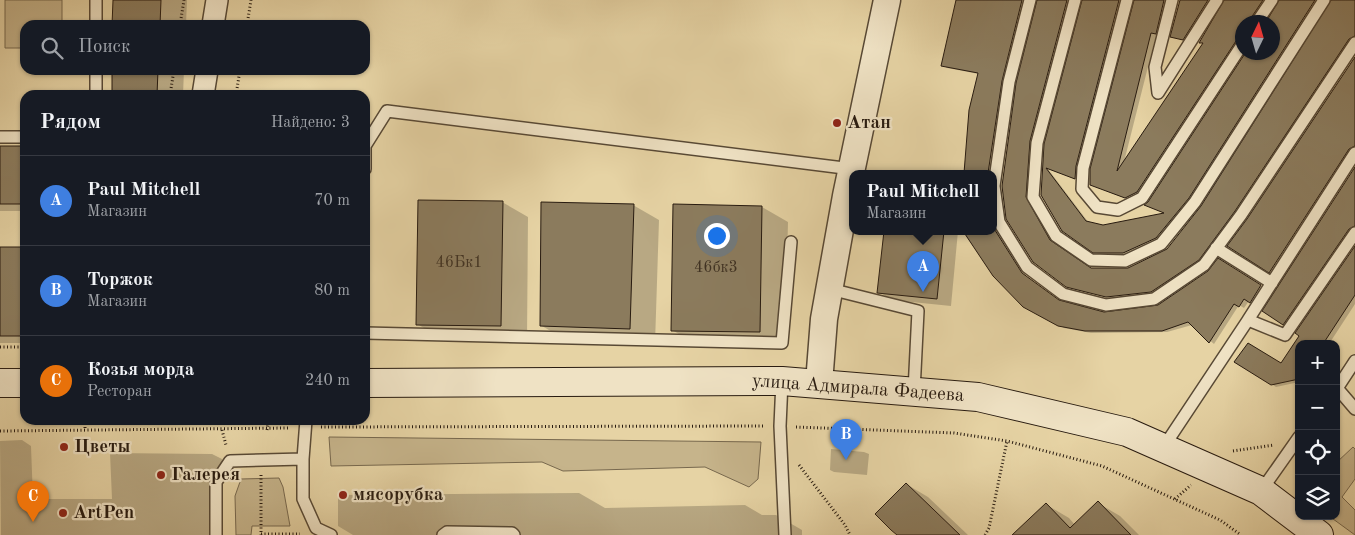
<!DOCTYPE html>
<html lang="ru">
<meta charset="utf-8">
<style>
:root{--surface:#171b24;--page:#20242c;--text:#f1f3f6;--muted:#9ea1a6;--line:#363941;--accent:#c59692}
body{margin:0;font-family:"Old Standard TT",serif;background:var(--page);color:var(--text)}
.controls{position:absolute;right:15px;bottom:15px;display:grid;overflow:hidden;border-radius:10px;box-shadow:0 1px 4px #0004}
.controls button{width:45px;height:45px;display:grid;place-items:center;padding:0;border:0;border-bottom:1px solid var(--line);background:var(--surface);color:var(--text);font:25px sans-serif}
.compass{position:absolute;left:1235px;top:15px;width:45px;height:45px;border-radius:50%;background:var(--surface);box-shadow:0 1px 4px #0004;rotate:5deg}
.you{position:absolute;left:716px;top:235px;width:18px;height:18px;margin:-12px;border:4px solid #fff;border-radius:50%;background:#1a73e8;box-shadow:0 0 0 8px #1a73e833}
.badge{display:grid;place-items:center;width:32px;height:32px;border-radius:50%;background:var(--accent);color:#fff;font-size:16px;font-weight:700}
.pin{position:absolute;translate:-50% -41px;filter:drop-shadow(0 1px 2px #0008)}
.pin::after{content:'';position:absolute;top:26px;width:18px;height:15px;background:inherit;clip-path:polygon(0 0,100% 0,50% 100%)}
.popup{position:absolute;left:849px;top:170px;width:148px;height:65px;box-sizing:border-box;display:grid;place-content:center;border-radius:10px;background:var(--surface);filter:drop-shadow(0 1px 4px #0005);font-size:16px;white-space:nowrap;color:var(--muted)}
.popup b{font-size:19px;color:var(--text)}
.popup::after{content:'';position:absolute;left:50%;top:100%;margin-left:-10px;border:10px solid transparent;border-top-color:var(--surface)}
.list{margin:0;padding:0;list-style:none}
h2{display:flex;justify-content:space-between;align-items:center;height:65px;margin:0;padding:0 20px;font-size:21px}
h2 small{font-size:16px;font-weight:400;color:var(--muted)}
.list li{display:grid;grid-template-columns:32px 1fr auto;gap:15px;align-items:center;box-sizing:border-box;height:90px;padding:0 20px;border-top:1px solid var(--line)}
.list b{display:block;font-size:19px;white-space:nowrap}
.list p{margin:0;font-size:16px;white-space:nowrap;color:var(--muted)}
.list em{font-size:16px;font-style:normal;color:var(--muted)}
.icon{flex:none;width:28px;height:28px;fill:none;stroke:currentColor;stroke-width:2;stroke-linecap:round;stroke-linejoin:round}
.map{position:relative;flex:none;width:1355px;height:535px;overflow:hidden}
.search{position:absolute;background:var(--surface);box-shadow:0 1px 4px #0004;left:20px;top:20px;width:350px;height:55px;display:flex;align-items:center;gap:12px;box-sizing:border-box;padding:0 18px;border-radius:15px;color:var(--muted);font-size:19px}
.panel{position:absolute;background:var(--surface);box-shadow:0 1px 4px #0004;left:20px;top:90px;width:350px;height:335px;border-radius:15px}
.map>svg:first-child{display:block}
</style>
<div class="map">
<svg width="1355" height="535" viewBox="0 0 1355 535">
<rect width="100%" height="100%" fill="#e6d3a4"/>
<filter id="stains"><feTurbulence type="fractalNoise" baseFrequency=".004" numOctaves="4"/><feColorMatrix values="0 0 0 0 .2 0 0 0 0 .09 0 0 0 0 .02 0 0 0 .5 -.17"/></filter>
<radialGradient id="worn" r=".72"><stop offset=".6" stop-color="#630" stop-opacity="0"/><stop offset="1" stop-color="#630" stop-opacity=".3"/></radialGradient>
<path fill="#c6b48b" stroke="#77684e" d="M5 0H62V25H25V48H5Z
M329 437 761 442 758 479 749 487 705 467 563 471 542 462 331 466Z
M1353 447 1355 449V479L1342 497 1355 510V535L1329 516H1336V463Z
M279 478 283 487 290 526H252L251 535H236L235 496 241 479Z"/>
<path fill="#0003" d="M114 0H187L186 25H114Z
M958 0H1028L993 173H965L971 110 979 74 947 68 943 65Z
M1038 0H1073L1030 200 1056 246 1088 268 1125 270 1167 250 1202 207 1333 0H1355V40L1203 262 1156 294 1112 299 1072 289 1067 286 1007 219Z
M1083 0H1125L1079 180 1048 169 1089 223 1103 226 1167 213 1272 52V22H1267L1280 4V0H1321L1193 200 1161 240 1128 255 1099 254 1094 252 1042 195 1046 144Z
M1135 0H1169L1160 36 1156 35 1124 162 1204 44 1201 42 1225 0H1269L1254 22H1242V42L1141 194 1130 200 1096 187Z
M1180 0H1214L1188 41 1172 36Z
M1355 59V150L1274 274 1229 246Z
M114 70H184L183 95H113Z
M0 148H25V211H0Z
M1355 169V230L1288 326 1283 324Z
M502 202 528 217 527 340 443 339 417 324Z
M993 204 997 229 1027 277 1060 302 1104 314 1158 307 1209 272 1219 260 1265 289 1255 305 1249 301 1244 308 1239 305 1214 344 1192 325 1167 332 1091 333 1064 328 1024 306 994 275 965 231H993Z
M633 205 659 220 655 344 568 341 542 326Z
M762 207 788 222 785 346 698 345 672 330Z
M885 231H958L951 306 892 300 879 292Z
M0 248H25V343H0Z
M1355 248V304L1329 344H1299V382L1276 387 1236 361 1281 365Z
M22 440 31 446 33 499H112L110 453 212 454 222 459 218 535H1L0 441Z
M831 449 864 452 869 454 867 475 834 472 830 470Z
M906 484 928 497 968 535H899Z
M579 493 605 508 745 505 762 515H776L802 530V535H353L338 526V495Z
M1098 503 1120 516 1139 535H1014L1047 505 1069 518 1075 525Z"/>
<path fill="#8b7b5d" stroke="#281b10" d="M113 0H161L160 25H112Z
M956 0H1022L1002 81 988 173H964L969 110 978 73 941 66Z
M1037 0H1067L1030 141 1026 197 1050 240 1091 268H1128L1167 249 1201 206 1331 0H1355V36L1349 39 1235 211 1199 260 1151 292 1106 297 1066 287 1033 262 1006 219 1002 186 1016 83Z
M1082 0H1119L1076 166 1075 179 1046 168 1086 221 1103 225 1164 213 1144 205 1148 202 1246 52H1272V22H1266L1279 0H1315L1189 198 1156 238 1123 253H1093L1062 231 1041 195 1044 144Z
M1134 0H1164L1156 34 1151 33 1117 171 1203 43H1199L1224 0H1263L1251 18 1250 22H1242V38L1236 41 1137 192 1125 198 1090 185V169Z
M1180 0H1208L1183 40 1170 37Z
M1355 57V146L1349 149 1269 273 1227 246 1247 219Z
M112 70H158L157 95H112Z
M0 146H25V204H0Z
M1355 167V226L1349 229 1283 325 1262 311Z
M418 200 503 201 501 326 416 325Z
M541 202 634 204 630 329 540 326Z
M673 204 762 206 760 332 671 331Z
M993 227 1022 273 1059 300 1104 312 1158 305 1208 271 1218 258 1261 285 1250 303 1244 299 1239 307 1234 304 1209 343 1188 322 1162 331H1085L1058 326 1023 307 993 276 963 231H993Z
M884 231H944L937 299 877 293Z
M1355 246V295L1323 344H1299V379L1271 385 1234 362 1248 343 1281 363 1299 336 1295 333Z
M0 247H25V336H0Z
M906 483 960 535H897L891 530 875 514Z
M1098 501 1131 535H1012L1046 503 1070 528Z"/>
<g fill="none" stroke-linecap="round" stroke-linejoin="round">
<g stroke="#584935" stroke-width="14">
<path id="service" d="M1030 0 1009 82 994 186 999 222 1027 267 1063 294 1106 305 1154 299 1204 265 1241 215 1355 43
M1075 0 1037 143 1033 197 1056 236 1091 260 1125 261 1161 244 1195 202 1324 0
M1127 0 1083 168 1082 189 1097 207 1118 210 1142 198 1242 45
M1172 0 1155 67 1158 93 1217 0
M1257 22 1272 0
M96 25V0
M96 95V70
M0 137H25
M365 169V146L387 111 852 169
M1216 248 1272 283
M830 289 918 311 914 391
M1248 320 1355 153
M365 333 782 343 791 242
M782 381 780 426 785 535
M1337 388 1355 409
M1336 390 1355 361
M1163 448 1248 320 1285 335 1355 233
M303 459 306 420
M1261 491 1299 437
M216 535V482L230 461 303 459V499L316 528 331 535
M443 535 447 532 512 533 514 535"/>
</g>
<g stroke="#584935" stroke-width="24">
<path id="minor" d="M213 25 217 0
M203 95 207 70"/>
</g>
<g stroke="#584935" stroke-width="29">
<path id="tertiary" d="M819 383 824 319 846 196 887 0"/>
</g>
<g stroke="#281b10" stroke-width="30">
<path id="secondary" d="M0 383H25
M365 383 782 381 978 397 1127 432 1261 491 1319 535"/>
</g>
<path stroke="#281b10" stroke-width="3" stroke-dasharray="1 2.5" stroke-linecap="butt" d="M180 25 184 0
M247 25 251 0
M170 95 174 70
M236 95 240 70
M0 347H25
M85 420V430
M321 427 764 426
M796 427 954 433 1007 441 1102 466 1220 520 1241 535
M222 430 226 445
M267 430 269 420
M0 431 289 428
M1233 451 1274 445
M799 465 845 525 850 535
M261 475V535
M1175 499 1191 485
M261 534H300
M985 535 989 528 1007 441"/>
<use href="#service" stroke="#efe2c4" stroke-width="11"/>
<use href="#minor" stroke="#efe2c4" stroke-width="21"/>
<use href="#tertiary" stroke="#efe2c4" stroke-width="26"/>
<use href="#secondary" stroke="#efe2c4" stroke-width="28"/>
</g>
<g fill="#8f2418" stroke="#efe2c4" stroke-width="2">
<circle cx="837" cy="123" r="5"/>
<circle cx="64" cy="447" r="5"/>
<circle cx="161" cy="475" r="5"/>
<circle cx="343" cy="495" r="5"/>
<circle cx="63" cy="513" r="5"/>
</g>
<g text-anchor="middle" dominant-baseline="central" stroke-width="4.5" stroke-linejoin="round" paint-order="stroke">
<g font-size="16" fill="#413323">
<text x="459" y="263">46Бк1</text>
<text x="716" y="268">46бк3</text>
</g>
<g font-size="19" font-weight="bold" fill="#281b10" stroke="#efe2c4" text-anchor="start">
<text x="847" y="123">Атан</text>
<text x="74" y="447">Цветы</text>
<text x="171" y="475">Галерея</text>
<text x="353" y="495">мясорубка</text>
<text x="73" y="513">ArtPen</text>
</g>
<g font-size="19" fill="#281b10" stroke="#efe2c4">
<text transform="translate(858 389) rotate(4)">улица Адмирала Фадеева</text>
</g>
</g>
<rect width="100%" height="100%" filter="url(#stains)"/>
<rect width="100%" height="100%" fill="url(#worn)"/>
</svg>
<div class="controls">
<button>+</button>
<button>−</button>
<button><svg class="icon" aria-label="locate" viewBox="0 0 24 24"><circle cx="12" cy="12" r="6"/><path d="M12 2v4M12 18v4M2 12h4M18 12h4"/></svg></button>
<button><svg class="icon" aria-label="layers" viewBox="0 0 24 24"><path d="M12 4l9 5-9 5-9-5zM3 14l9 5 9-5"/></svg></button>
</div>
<svg class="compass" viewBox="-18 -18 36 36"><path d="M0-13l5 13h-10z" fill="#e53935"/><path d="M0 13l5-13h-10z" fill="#9ea1a6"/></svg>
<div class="you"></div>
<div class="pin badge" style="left:923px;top:292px;background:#3f7fe0">A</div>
<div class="popup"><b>Paul Mitchell</b>Магазин</div>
<div class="pin badge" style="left:846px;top:460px;background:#3f7fe0">B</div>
<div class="pin badge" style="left:33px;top:522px;background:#e8710a">C</div>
<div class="search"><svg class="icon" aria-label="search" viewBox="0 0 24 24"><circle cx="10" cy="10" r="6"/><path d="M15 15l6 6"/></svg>Поиск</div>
<section class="panel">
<h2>Рядом<small>Найдено: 3</small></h2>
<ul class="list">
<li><span class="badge" style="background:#3f7fe0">A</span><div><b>Paul Mitchell</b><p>Магазин</p></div><em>70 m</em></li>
<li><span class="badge" style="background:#3f7fe0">B</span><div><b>Торжок</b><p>Магазин</p></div><em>80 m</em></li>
<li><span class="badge" style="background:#e8710a">C</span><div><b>Козья морда</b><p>Ресторан</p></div><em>240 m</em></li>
</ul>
</section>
</div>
